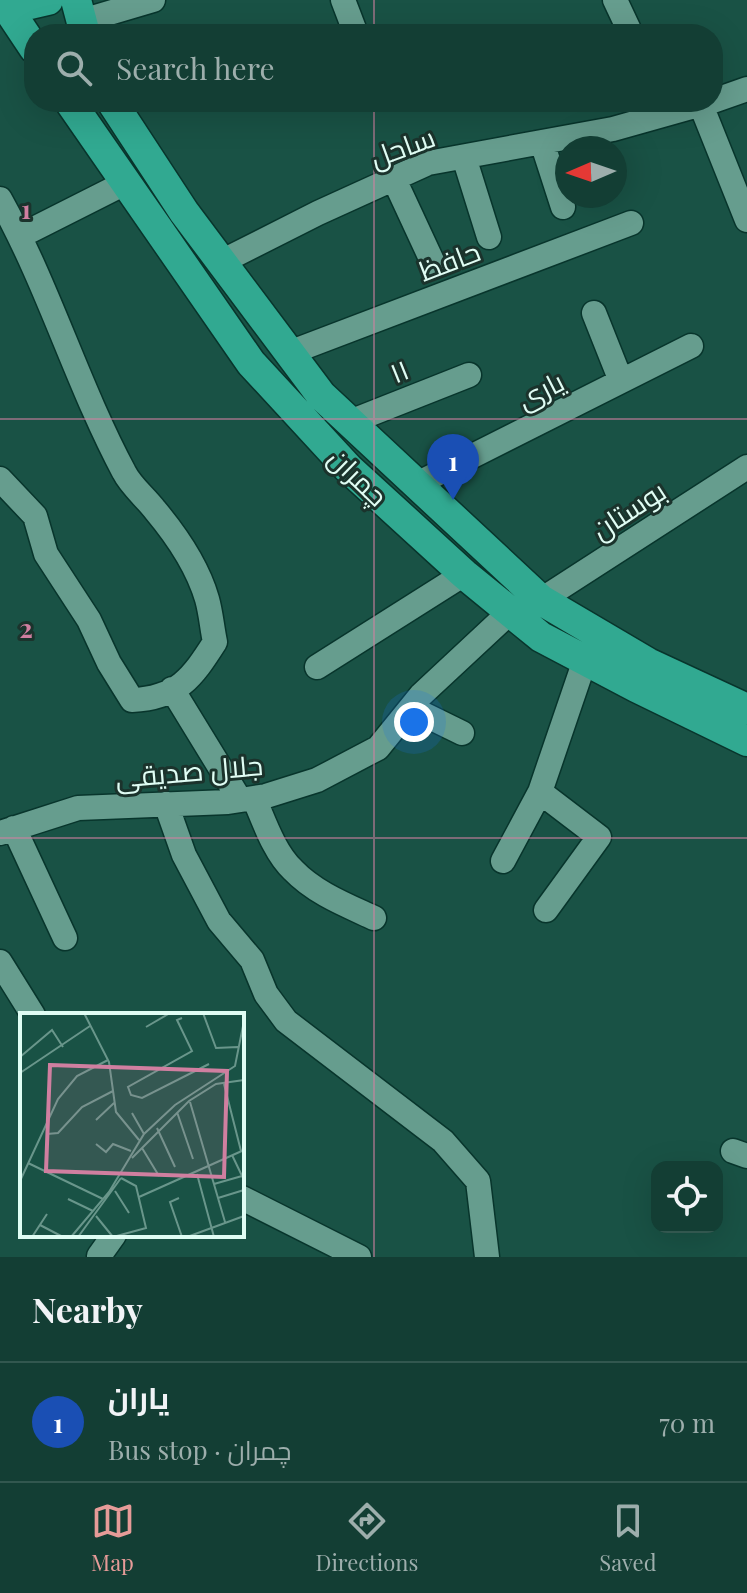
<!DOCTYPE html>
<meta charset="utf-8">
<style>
:root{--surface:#133e34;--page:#204940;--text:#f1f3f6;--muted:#9daeac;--line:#32574f;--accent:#e69b98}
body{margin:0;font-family:"Playfair Display",Cairo,serif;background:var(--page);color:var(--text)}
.controls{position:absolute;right:24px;bottom:24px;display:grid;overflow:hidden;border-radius:16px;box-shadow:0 8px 32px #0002}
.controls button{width:72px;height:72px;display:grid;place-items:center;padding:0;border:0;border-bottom:2px solid var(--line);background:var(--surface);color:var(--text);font:40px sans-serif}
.compass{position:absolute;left:555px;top:136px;width:72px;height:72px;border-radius:50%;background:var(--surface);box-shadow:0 8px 32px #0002;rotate:268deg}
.you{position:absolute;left:414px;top:722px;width:28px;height:28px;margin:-20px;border:6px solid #fff;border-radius:50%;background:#1a73e8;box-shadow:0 0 0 12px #1a73e833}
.badge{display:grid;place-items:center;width:52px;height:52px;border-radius:50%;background:var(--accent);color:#fff;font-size:26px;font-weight:700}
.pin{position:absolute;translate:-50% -66px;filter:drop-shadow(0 2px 4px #0008)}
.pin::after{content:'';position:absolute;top:42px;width:28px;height:24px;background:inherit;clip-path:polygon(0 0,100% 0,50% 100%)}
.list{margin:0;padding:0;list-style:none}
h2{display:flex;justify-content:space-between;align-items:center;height:104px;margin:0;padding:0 32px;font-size:34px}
h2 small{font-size:26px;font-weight:400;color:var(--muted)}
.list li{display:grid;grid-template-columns:52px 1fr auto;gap:24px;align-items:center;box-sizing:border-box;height:120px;padding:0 32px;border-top:2px solid var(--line)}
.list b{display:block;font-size:30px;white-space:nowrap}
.list p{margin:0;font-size:26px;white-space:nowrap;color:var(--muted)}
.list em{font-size:26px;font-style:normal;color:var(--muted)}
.icon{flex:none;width:44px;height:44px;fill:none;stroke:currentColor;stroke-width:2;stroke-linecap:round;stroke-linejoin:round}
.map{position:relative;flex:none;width:747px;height:1257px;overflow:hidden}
.search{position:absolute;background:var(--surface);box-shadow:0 8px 32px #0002;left:24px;right:24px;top:24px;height:88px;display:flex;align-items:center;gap:20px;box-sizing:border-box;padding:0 28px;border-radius:32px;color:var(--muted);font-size:30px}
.sheet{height:224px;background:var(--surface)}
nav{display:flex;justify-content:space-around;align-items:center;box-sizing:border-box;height:112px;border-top:2px solid var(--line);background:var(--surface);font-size:22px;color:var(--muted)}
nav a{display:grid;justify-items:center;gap:4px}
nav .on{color:var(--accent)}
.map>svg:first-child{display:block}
</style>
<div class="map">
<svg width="747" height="1257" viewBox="0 0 747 1257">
<rect width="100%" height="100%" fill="#195245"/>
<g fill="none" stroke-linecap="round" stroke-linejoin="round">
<g stroke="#08352c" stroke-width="27">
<path id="minor" d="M343 0 356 34
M615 0 631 34
M82 21 153 0
M713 101 747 89
M696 102 701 105 747 220
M542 142 563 207
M464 157 489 237
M394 179 433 263
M0 199C49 287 77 384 124 472 131 486 145 497 155 510 176 535 198 568 207 599 211 613 212 628 215 642 192 678 178 698 132 700L109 663 89 620 46 554 35 516 0 479
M20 236 125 183
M221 262 318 213 428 163 613 129 709 102
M594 313 621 381
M289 353 631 223
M350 422 469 375
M417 484 691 346
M541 600 747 467
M317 667 464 574
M172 689 240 800
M411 708 462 733
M254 798C264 821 274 852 293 870 315 893 346 905 374 918
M166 804 184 855 219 921 252 960 266 994 286 1021 443 1141 478 1181 487 1257
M14 828 65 938
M0 833 78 808 228 802 266 796 317 780 378 748 421 695 510 612
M503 861 540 792
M546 910 599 837 540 792 585 660
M0 962 33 1015
M733 1151 747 1156
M242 1198 359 1257
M99 1256 114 1235"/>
</g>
<g stroke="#08352c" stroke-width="33">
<path id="major" d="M76 0 85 34
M0 1 22 6 48 0
M4 3 34 48
M70 102 251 363 348 468 464 574 541 637 636 687 747 741
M112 102 184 212 321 395 541 600 648 663 747 709"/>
</g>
<use href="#minor" stroke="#669d8e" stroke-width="24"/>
<use href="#major" stroke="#31a991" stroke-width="30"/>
</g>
<path fill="none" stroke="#d07fa0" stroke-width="2" stroke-opacity="0.55" d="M374 0V34M374 102V1257M0 419H747M0 838H747"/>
<g text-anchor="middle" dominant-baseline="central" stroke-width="6" stroke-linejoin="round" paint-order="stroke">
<g font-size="28" fill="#e0fdf4" stroke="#1b332c">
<text transform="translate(402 146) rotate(-20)">ساحل</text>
<text transform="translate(449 260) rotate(-21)">حافظ</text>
<text transform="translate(399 370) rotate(-22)">۱۱</text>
<text transform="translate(540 389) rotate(-27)">یاری</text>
<text transform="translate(359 476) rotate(44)">چمران</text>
<text transform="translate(628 509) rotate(-33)">بوستان</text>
<text transform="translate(189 770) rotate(-5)">جلال صدیقی</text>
</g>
</g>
<g transform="translate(20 1013)">
<rect width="224" height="224" fill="#195245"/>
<path fill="none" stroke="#69968b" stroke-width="2" d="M64 0 89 49 96 99 119 127M183 0 196 35 218 34M162 5 157 7 172 38 108 74 111 82 122 85 189 51M126 14 150 0M0 44 32 17 43 34M0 60 70 13M204 71 221 138M170 89 205 209M157 99 173 146M112 100 124 121M76 107 94 90M137 115 155 154M27 121 38 120 62 94 93 78M76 131 86 139 93 131 111 138M122 135 139 163M212 142 224 167M112 145 169 88 196 71 224 67M8 150 83 186M177 161 194 224M0 168 38 86 57 63 88 47M194 171 222 163M95 178 109 200M119 184 224 137M159 185 150 189 162 224M198 185 224 177M48 186 73 198M76 203 93 224M20 212 43 224M12 224 27 201M51 224 89 179 124 121 155 92 215 53 224 8M58 224 101 165M93 224 126 215 116 173 101 165M167 224 224 203"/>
<path fill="#d07fa0" fill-opacity="0.15" stroke="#d07fa0" stroke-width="4" d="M30 52 207 58 204 164 26 158Z"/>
<rect width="224" height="224" fill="none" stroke="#e0fdf4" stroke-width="4"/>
</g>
<g font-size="26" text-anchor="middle" font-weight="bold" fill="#d07fa0" stroke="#1b332c" stroke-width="6" stroke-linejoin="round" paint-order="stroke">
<text x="26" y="219">1</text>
<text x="26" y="638">2</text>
</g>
</svg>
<div class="controls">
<button><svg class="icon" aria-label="locate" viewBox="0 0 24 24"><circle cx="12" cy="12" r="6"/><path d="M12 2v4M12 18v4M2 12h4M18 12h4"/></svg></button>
</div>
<svg class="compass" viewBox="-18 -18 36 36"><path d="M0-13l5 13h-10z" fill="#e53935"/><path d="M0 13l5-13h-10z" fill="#9daeac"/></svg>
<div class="you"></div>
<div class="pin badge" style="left:453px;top:500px;background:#1a4fb4">1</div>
<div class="search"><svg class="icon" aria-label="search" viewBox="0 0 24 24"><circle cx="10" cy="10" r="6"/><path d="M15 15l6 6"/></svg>Search here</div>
</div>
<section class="sheet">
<h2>Nearby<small></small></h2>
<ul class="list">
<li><span class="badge" style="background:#1a4fb4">1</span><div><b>یاران</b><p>Bus stop · چمران</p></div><em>70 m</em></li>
</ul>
</section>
<nav>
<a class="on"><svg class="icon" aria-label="map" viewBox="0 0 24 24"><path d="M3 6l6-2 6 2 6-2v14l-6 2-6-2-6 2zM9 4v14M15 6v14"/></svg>Map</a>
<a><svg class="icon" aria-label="directions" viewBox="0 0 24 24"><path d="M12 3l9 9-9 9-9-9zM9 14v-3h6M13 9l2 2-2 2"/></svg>Directions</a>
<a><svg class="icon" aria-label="saved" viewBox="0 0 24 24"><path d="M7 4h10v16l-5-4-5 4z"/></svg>Saved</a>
</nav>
